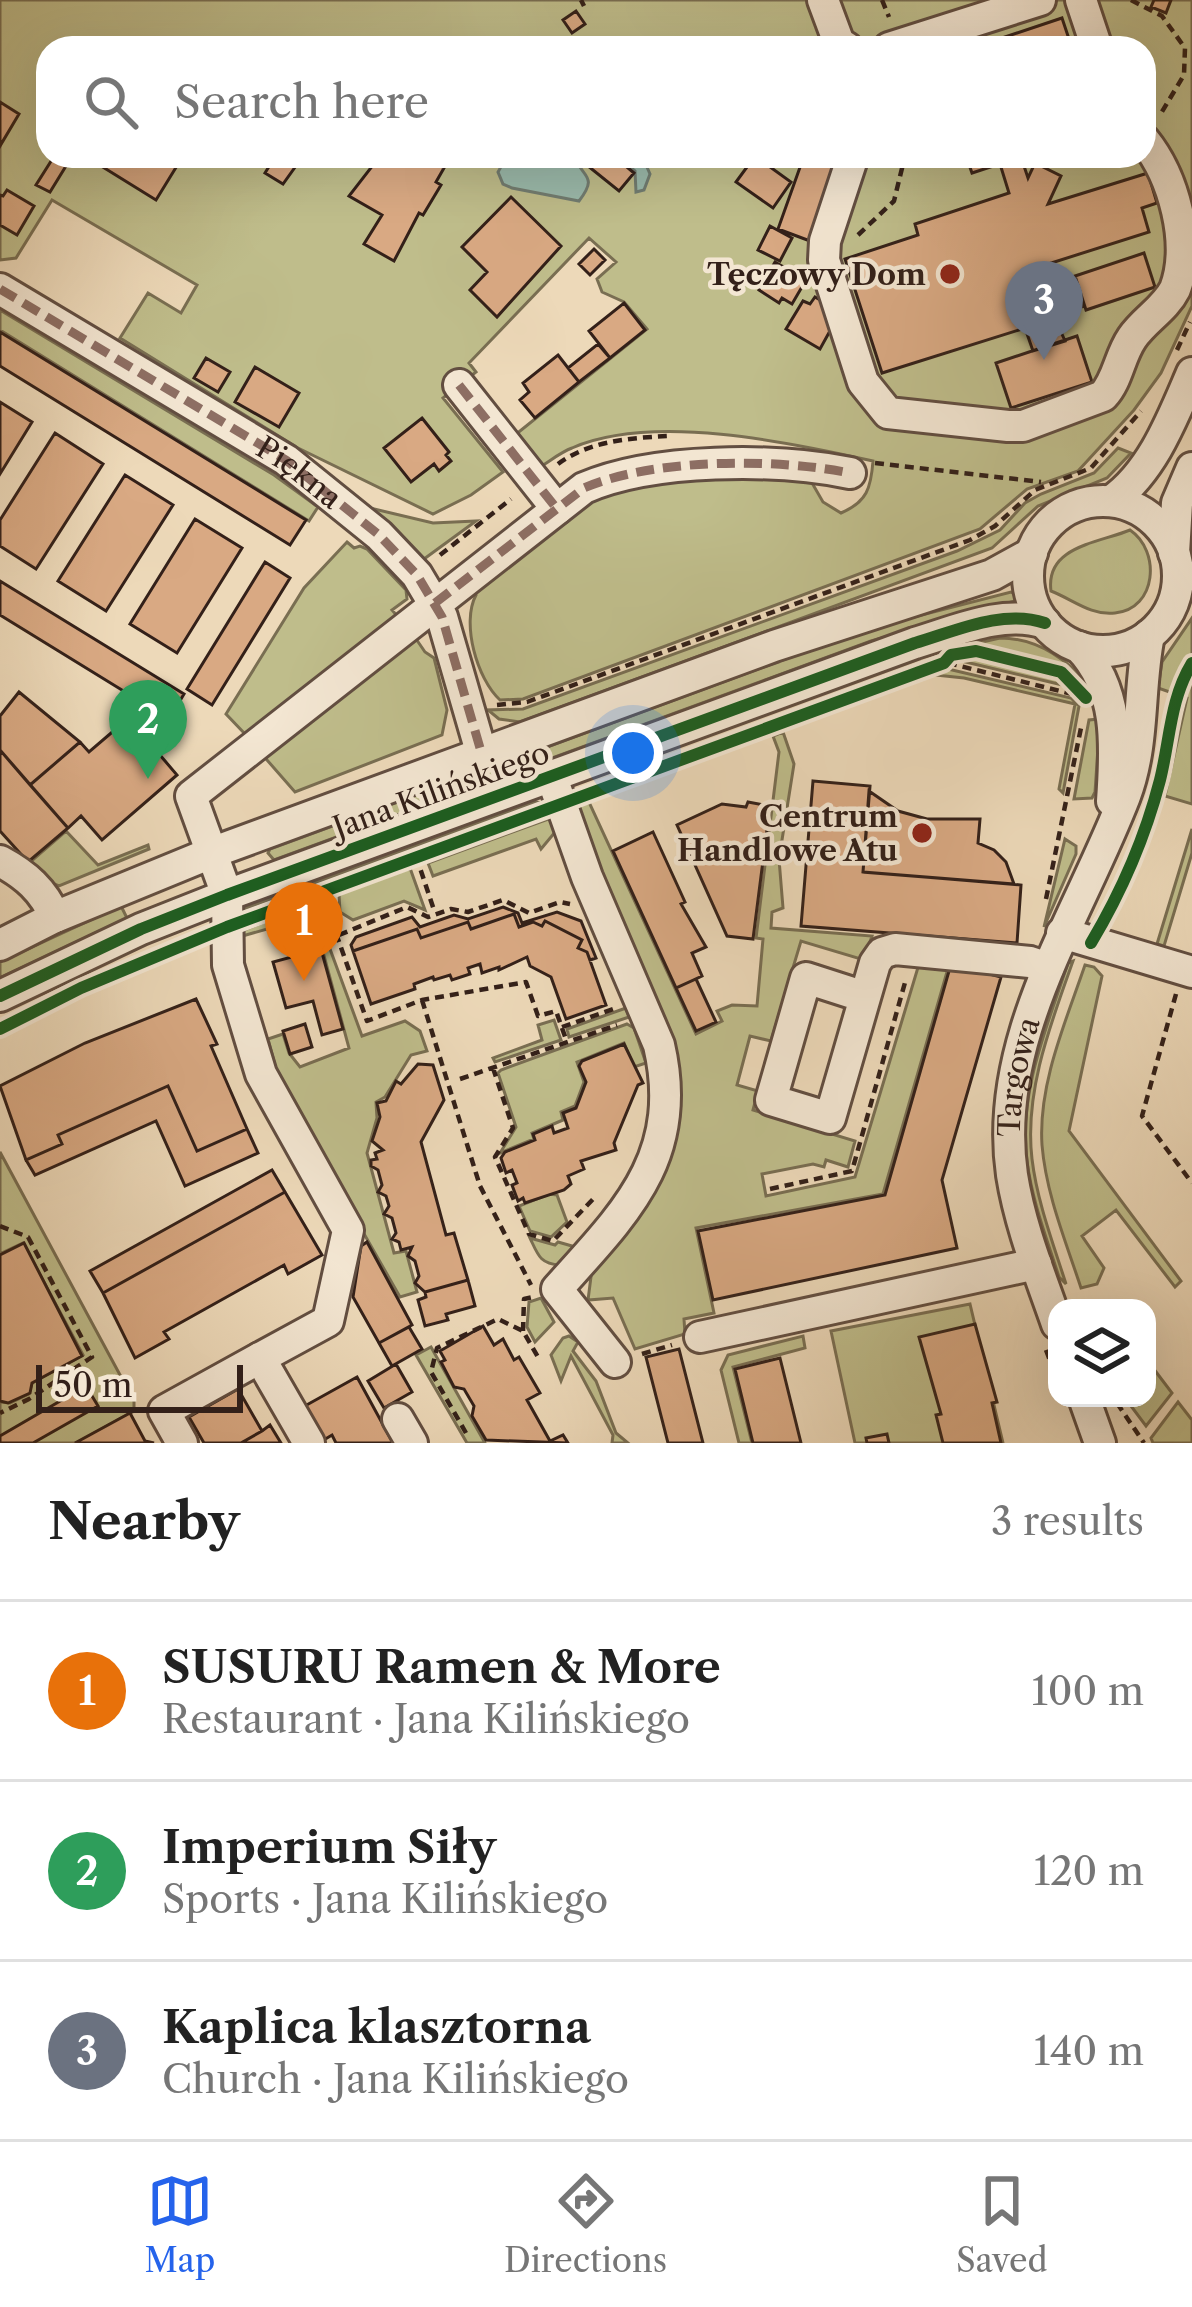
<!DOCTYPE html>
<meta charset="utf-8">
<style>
:root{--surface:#fff;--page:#f2f2f2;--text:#222;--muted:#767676;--line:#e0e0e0;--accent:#2563eb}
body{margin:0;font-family:"Libre Caslon Text",serif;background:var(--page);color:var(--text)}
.controls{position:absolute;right:36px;bottom:36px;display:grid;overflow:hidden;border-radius:24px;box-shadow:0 12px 48px #0002}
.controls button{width:108px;height:108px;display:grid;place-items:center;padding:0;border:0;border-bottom:3px solid var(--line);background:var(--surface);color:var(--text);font:60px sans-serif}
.scale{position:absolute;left:36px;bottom:30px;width:207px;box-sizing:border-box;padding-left:12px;border:6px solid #332019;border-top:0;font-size:33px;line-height:42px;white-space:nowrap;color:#332019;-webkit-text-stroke:9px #f3e6d2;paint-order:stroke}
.you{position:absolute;left:633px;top:753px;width:42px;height:42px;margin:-30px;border:9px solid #fff;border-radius:50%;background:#1a73e8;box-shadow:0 0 0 18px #1a73e833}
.badge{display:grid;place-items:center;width:78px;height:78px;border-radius:50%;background:var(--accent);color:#fff;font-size:39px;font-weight:700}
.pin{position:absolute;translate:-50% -99px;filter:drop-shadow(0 3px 6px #0008)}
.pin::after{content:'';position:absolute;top:63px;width:42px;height:36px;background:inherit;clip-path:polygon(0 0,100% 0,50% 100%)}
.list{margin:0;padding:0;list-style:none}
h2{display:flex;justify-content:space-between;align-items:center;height:156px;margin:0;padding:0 48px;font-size:51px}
h2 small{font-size:39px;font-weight:400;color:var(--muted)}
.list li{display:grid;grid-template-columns:78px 1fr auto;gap:36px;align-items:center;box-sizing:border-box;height:180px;padding:0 48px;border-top:3px solid var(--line)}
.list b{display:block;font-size:45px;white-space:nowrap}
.list p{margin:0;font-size:39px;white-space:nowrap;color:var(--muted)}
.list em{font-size:39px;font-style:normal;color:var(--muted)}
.icon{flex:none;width:66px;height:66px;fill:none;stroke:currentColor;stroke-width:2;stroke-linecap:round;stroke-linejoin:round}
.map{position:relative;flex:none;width:1192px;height:1443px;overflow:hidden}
.search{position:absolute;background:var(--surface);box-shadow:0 12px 48px #0002;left:36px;right:36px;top:36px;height:132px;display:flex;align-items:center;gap:30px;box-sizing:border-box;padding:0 42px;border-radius:36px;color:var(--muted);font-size:45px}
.sheet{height:696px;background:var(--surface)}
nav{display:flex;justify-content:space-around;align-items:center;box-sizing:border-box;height:168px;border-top:3px solid var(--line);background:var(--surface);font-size:33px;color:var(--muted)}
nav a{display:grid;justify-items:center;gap:6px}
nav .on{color:var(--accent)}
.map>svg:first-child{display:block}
</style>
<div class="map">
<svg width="1192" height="1443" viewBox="0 0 1192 1443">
<rect width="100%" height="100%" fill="#edd9b9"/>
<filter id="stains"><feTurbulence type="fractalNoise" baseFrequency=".00167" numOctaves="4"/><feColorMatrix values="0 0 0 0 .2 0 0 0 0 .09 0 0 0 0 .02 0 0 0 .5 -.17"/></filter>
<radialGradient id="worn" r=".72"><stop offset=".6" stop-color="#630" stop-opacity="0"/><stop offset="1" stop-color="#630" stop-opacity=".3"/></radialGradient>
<path fill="#bfbd8b" stroke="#796e52" stroke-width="3" fill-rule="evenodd" d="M0 0H1192V306L1161 373 1134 410 1078 471 1027 489 980 529 523 699 500 700C477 679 461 623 476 595L471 588 594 493 707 476H808L823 502 841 513C867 502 871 488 873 461 789 442 652 413 572 448 561 452 550 461 540 467L515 435 647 329 624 302 602 292 597 279 616 262 589 238 469 363 476 372 443 398 503 472 471 495 433 514 298 448 120 338 148 293 181 313 197 285 52 200 16 258 0 260ZM48 48H1144V156H48Z
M0 310 274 475 318 507 309 521 0 330Z
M1118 448 1131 453 1107 478 1038 506 992 548 520 722 499 719 488 710 523 709 957 551 1000 530 1025 503 1041 494 1094 473Z
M370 508 433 523 476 521 424 559Z
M1130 530C1161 551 1157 609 1115 613 1091 616 1072 599 1051 591 1045 546 1099 543 1130 530Z
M347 542 354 548 360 546 367 549 406 590 407 599 392 610 399 618 246 735 226 714 304 588Z
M1011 592 1019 595 1015 601 871 641 274 860 268 853 270 849 867 629Z
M1192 618V804L1165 796 1187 698 1158 688 1162 662Z
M412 633 425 652 434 658 447 710 442 735 295 792 260 752Z
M1000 638C1038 638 1071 661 1093 691L1065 668 972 646 960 647Z
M974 656 1058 676 1071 687 953 659Z
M948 669 1071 698 1079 706 1063 793 1059 789 1075 704 964 678 936 675Z
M1100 719 1095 792 1092 798 1074 799 1089 720Z
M783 732 794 764 779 859 783 908 772 912 771 928 872 936 864 960 801 941 771 1041 750 1036 737 1085 758 1091 753 1110 855 1141 848 1167 826 1160 824 1167 813 1164 762 1174 766 1196 855 1177 919 964 949 965 883 1194 696 1228 714 1313 684 1319 685 1334 635 1349 613 1298 588 1300 592 1269 673 1119 575 807 589 802 696 1034 722 1021 717 1011 732 1005 757 1006 763 939 756 938 779 752 773 736Z
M530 801 536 802 239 911 243 907Z
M551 818 556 831 541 849 536 839 433 876 428 863Z
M1192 829V853L1164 946 1157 944Z
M66 831 98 865 148 845 149 849 59 886 47 881 29 863Z
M1065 839 1076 846V854L1044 927Z
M410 868 425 910 404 901 353 920 340 912 339 894Z
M309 905 316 911 362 1036 405 1021 420 1031 427 1051 411 1055 385 1097 376 1102 377 1118 367 1153 394 1253 406 1251 417 1292 400 1297 281 1088 268 1039 283 1034 289 1053 300 1067 349 1048 316 926 306 918 239 937 236 933Z
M121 906 127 918 0 978V962Z
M1073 961C1051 1023 1024 1092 1032 1159 1037 1201 1053 1243 1066 1284L1059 1277C1047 1239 1032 1201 1027 1161 1018 1093 1047 1027 1068 963Z
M1085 965 1094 967 1102 976 1069 1131 1181 1281 1175 1287 1116 1210 1082 1236 1104 1268 1097 1284 1081 1288C1066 1242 1046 1194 1042 1145 1038 1084 1066 1021 1085 965Z
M626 1008 629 1017 569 1037 567 1029Z
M554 1020 561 1040 495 1062 493 1058 542 1040 538 1025Z
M627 1024 634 1028 646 1063 634 1067 624 1043 577 1062 584 1082 575 1106 561 1112 563 1120 532 1133 534 1139 500 1153 516 1127 498 1073 501 1070Z
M0 1152 134 1401V1411L76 1443H0V1402L10 1403 29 1394 32 1383 83 1355 23 1243 0 1254Z
M549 1194 557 1195 567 1222 551 1237 530 1231 519 1206Z
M530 1238 555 1245 558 1242 579 1248 560 1265C540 1264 538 1255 530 1238Z
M541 1298 554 1322 535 1342 527 1327 529 1302Z
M970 1304 1003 1443H855L831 1331Z
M569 1336 578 1342 573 1351 596 1381 616 1433 628 1443H612L613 1435 571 1356 561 1381 551 1355 563 1338Z
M803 1336 805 1348 733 1367 752 1443H739L721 1370 728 1355Z
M431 1347 485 1443H467L416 1355Z
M1147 1360 1172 1393 1146 1426 1125 1398H1147Z
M1178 1402 1192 1420V1443H1153L1151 1438Z"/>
<path fill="#9abaac" stroke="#717c71" stroke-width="3" d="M507 156H574C582 178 599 175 579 201L512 188 503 184 498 172Z
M617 156H642L650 174 644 190 636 192 635 171Z"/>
<path fill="#d9a983" stroke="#332019" stroke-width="3" d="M1154 0H1171L1166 13 1151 7Z
M576 11 585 24 572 33 563 20Z
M1062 18 1072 48H972Z
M494 40 504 48H479L484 41Z
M0 102 19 114 0 146Z
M85 156H183L156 200Z
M266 156H303L283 184 265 173 273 160Z
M380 156 389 160 391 156H424L444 168 436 182 441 185 423 215 419 213 394 261 364 244 382 215 349 196Z
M588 156H614L634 173 619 191 583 162Z
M755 156 791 182 773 208 736 182Z
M804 156H840L810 241 778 229Z
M966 156H1024L972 173Z
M1021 157 1028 178 1035 163 1061 176 1048 204 1148 173 1157 203 1142 208 1149 232 1048 264 1056 291 1077 284 1084 306 1064 313 1067 322 1058 325 1065 341 1033 351 1025 328 882 373 845 259 918 235 915 224 1009 193 1000 164Z
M53 158 66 166 50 192 36 185Z
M7 190 34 206 17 235 0 225V195L3 196Z
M511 197 561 246 497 317 470 290 487 272 462 247Z
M770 226 792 238 780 261 758 250Z
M594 249 605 260 590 275 579 264Z
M1144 253 1155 287 1086 310 1075 276Z
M775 262 806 280 792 304 782 298 779 303 759 290Z
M815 297 832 307 836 320 820 349 786 329 803 301 810 304Z
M624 303 645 330 610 358 589 331Z
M0 332 306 520 290 545 0 366Z
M1077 336 1092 382 1011 408 996 363Z
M598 344 610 358 579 382 568 368Z
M558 355 579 382 535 418 520 400 529 392 523 383Z
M206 358 230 372 218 392 194 378Z
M255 367 299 393 279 427 235 402Z
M0 402 32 422 0 474Z
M422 418 449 452 446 455 451 461 439 471 434 464 411 482 384 448Z
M55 433 103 464 36 569 0 546V520Z
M125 475 173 505 106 611 58 581Z
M195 519 242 548 177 653 130 624Z
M265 562 290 578 212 705 187 689Z
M0 581 184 694 169 719 0 615Z
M19 692 80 742 30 785 0 750V716Z
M124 722 142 734 177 775 102 840 81 816 68 828 30 785 80 742 89 752Z
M0 750 68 828 28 862 0 831Z
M813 781 870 786 863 872 1021 885 1017 943 801 926Z
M869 791 898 811 927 819H980L978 843 994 850 1006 862 1014 884 863 872Z
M748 802 770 806 753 939 727 936 677 825 722 804 746 807Z
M653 832 685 902 681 904 706 947 692 953 702 976 676 988 613 851Z
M503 907 518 913 522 923 557 912 581 921 596 958 590 960 587 952 578 948 582 940 545 921 542 926 533 922 519 927 514 914 471 929 468 922 421 938 417 929 353 951 351 945 356 937 412 917 420 927 454 915 468 919Z
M514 914 519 927 533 922 542 926 545 921 582 940 578 948 587 952 606 1005 566 1019 551 977 530 966 527 957 499 970V967L482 973 480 964 468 968 470 974 452 980 450 975 434 980 433 977 414 984 415 989 371 1004 353 951 417 929 421 938 468 922 471 929Z
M321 949 343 1029 322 1035 313 1001 286 1008 273 962Z
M951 964 1001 977 942 1180 957 1248 713 1300 698 1231 885 1195Z
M696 979 716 1022 696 1031 676 988Z
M196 999 217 1044 211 1046 247 1129 197 1151 168 1086 58 1135 62 1144 26 1160 0 1086 85 1043Z
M305 1024 312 1047 290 1054 283 1031Z
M624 1044 643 1083 638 1085 614 1143 616 1150 581 1161 584 1169 568 1176 571 1184 564 1190 525 1203 523 1198 518 1201 512 1185 517 1183 512 1170 506 1173 501 1158 505 1152 535 1140 533 1134 552 1126 554 1133 568 1128 563 1113 576 1108 586 1082 579 1066 582 1061Z
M418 1064 433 1065 444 1100 421 1142 446 1235 454 1233 468 1280 425 1292 415 1283 419 1276 415 1261 408 1256 412 1247 401 1250 399 1242 392 1239 396 1233 392 1218 384 1214 389 1206 386 1196 378 1192 382 1185 378 1170 371 1166V1160L377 1159 375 1153 383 1150 372 1141 380 1117 377 1103 386 1101 396 1081 401 1084Z
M168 1086 197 1151 247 1129 258 1153 185 1186 156 1121 35 1175 26 1160 62 1144 58 1135Z
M272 1170 285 1192 103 1293 90 1271Z
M285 1192 322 1255 288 1274 284 1265 164 1332 169 1339 135 1358 103 1293Z
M367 1242 412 1325 379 1343 353 1297 361 1246Z
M24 1243 82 1356 32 1383 30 1393 8 1403 0 1401V1255Z
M468 1280 475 1306 446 1314 448 1320 425 1326 418 1300 426 1297 425 1292Z
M975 1324 997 1402 992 1403 1001 1443H943L936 1415 941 1414 919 1337Z
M483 1326 494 1345 503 1339 514 1360 519 1357 540 1393 527 1400 550 1441 563 1435 568 1443 486 1440 472 1416 474 1406 464 1389 454 1387 441 1362 445 1360 440 1351Z
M409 1327 422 1349 392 1366 379 1343Z
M679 1349 703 1443H668L646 1357Z
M780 1358 801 1443H753L735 1369Z
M396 1364 412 1392 384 1408 368 1381Z
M357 1377 393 1443H336L332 1435 322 1441 303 1407Z
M86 1386 98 1406 33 1443H0V1436Z
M238 1389 262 1431 241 1443H204L189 1417Z
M130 1413 145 1441 154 1443H75Z
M270 1425 281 1443H241L262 1431Z
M887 1434 889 1443H867L866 1438Z"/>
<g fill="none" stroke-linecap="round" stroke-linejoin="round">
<g stroke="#624e41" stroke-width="36">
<g id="minor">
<path d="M823 0 839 43 847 48"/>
<path d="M1081 0 1097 48"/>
<path d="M889 48 1040 0"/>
<path d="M853 156 825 241 824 260 863 382 888 413 1008 426H1023L1103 396C1118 380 1119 357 1132 338 1144 320 1165 309 1175 289 1192 244 1174 177 1144 140"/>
<path id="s1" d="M0 289 286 460 379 535 417 575 442 617 482 755"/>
<path d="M459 385 557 509"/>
<path d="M1111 501C1152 473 1173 417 1192 373"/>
<circle cx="1103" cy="576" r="75"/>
<path d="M1174 553 1177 503 1192 468"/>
<path d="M1079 647C1119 688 1116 746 1112 801"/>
<path d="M551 775 587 877 659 1045C685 1157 625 1213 557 1289L615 1362"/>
<path d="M0 861C26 875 43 890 55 917"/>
<path d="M1062 933 1192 972"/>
<path d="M0 945 55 917 211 853 774 646 992 575 1032 553"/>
<path d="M0 996 141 929 227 895 915 643C956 631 1002 609 1045 623"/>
<path d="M865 997 806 978 771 1100 830 1118 875 963 882 953 895 949 1030 962 1048 968"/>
<path id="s2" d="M1057 1324C1040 1275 1020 1226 1012 1175 992 1039 1078 918 1125 796 1145 743 1138 689 1149 635"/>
<path d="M700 1337 1036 1264"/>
<path d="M1084 1398 1100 1443"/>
<path d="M398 1419 412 1443"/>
<path d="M182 1443 164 1411 260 1358"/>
<path d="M309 1443 260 1358 328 1321 348 1230 261 1074 228 965 227 895 191 796 584 488C653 458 776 458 850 473"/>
</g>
</g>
<path stroke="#332019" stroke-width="4.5" stroke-dasharray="9 6" stroke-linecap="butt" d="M581 0 584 6
M882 0 889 17
M1131 0 1162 16 1185 48 1184 75 1160 115
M858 235 894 201 905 156
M1177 350 1190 322
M875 463 1041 482
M558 464C589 441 630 438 667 436
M440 555 511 499
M948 663 1076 695
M497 705 527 702 970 540 995 526 1035 490 1091 468 1141 411
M416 856 435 913
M321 891 367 1021 422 1000 526 982 538 1016 556 1011 567 1042
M1046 899 1082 723
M339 935 407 907 428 917 451 909 468 912 503 900 529 913 560 902 570 904
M1176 994 1142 1116 1192 1183
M422 1000 480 1186 531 1285
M562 1027 613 1009
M493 1068 513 1128 495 1157 529 1234 553 1241 595 1197
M460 1079 617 1025
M770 1189 852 1171 906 979
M0 1226 28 1237 92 1357 29 1399 0 1413
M523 1331 524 1299 533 1297
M1046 1350 1057 1379
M642 1354 672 1345
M1117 1403 1144 1443
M466 1433 431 1372 437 1348 498 1319 523 1331 538 1357"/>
<use href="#minor" stroke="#f3e6d2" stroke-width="30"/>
<path stroke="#8d6e63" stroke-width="9" stroke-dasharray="18 9" stroke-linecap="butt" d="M0 289 286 460 379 535 417 575 442 617 482 755
M459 385 557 509
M435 603 584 488C653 458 776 458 850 473"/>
<g stroke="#f3e6d2" stroke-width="20">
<path id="cycleway" d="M1091 943C1122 891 1145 838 1160 780 1170 740 1170 699 1192 663
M0 996 141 929 227 895 915 643C956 631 1002 609 1045 623
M0 1029 81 988 227 927 944 663 951 655 976 651 1061 672 1086 698"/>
</g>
<use href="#cycleway" stroke="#1b5e20" stroke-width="12"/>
</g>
<g fill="#8f2418" stroke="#f3e6d2" stroke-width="4.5">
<circle cx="950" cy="274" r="12"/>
<circle cx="922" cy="833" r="12"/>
</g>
<g text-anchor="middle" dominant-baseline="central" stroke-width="9" stroke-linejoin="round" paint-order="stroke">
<g font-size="30" font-weight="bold" fill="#332019" stroke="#f3e6d2" text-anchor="end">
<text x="926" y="274">Tęczowy Dom</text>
<text x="898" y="816">Centrum<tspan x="898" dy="34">Handlowe Atu</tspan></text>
</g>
<g font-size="30" fill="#332019" stroke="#f3e6d2">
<text stroke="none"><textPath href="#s1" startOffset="351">Piękna</textPath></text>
<text transform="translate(441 790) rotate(-20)">Jana Kilińskiego</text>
<text stroke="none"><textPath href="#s2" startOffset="255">Targowa</textPath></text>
</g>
</g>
<rect width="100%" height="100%" filter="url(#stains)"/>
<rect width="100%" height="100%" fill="url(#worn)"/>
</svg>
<div class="controls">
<button><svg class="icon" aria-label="layers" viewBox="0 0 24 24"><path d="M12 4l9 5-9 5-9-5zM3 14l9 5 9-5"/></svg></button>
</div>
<div class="scale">50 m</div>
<div class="you"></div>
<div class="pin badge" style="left:304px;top:981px;background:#e8710a">1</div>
<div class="pin badge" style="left:148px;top:779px;background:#2e9e5b">2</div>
<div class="pin badge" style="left:1044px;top:360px;background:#6b7280">3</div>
<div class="search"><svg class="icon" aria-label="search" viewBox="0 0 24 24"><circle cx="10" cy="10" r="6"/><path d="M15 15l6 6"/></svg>Search here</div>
</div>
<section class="sheet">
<h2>Nearby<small>3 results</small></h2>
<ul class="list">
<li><span class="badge" style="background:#e8710a">1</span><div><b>SUSURU Ramen &amp; More</b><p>Restaurant · Jana Kilińskiego</p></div><em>100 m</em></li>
<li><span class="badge" style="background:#2e9e5b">2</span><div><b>Imperium Siły</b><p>Sports · Jana Kilińskiego</p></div><em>120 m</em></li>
<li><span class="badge" style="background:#6b7280">3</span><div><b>Kaplica klasztorna</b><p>Church · Jana Kilińskiego</p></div><em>140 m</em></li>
</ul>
</section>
<nav>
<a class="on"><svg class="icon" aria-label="map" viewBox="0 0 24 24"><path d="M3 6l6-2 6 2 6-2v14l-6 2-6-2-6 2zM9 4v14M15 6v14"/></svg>Map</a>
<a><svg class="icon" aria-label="directions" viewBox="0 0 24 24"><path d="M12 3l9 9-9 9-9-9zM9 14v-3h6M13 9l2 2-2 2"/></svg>Directions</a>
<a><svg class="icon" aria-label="saved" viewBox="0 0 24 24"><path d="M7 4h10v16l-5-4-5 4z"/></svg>Saved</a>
</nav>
